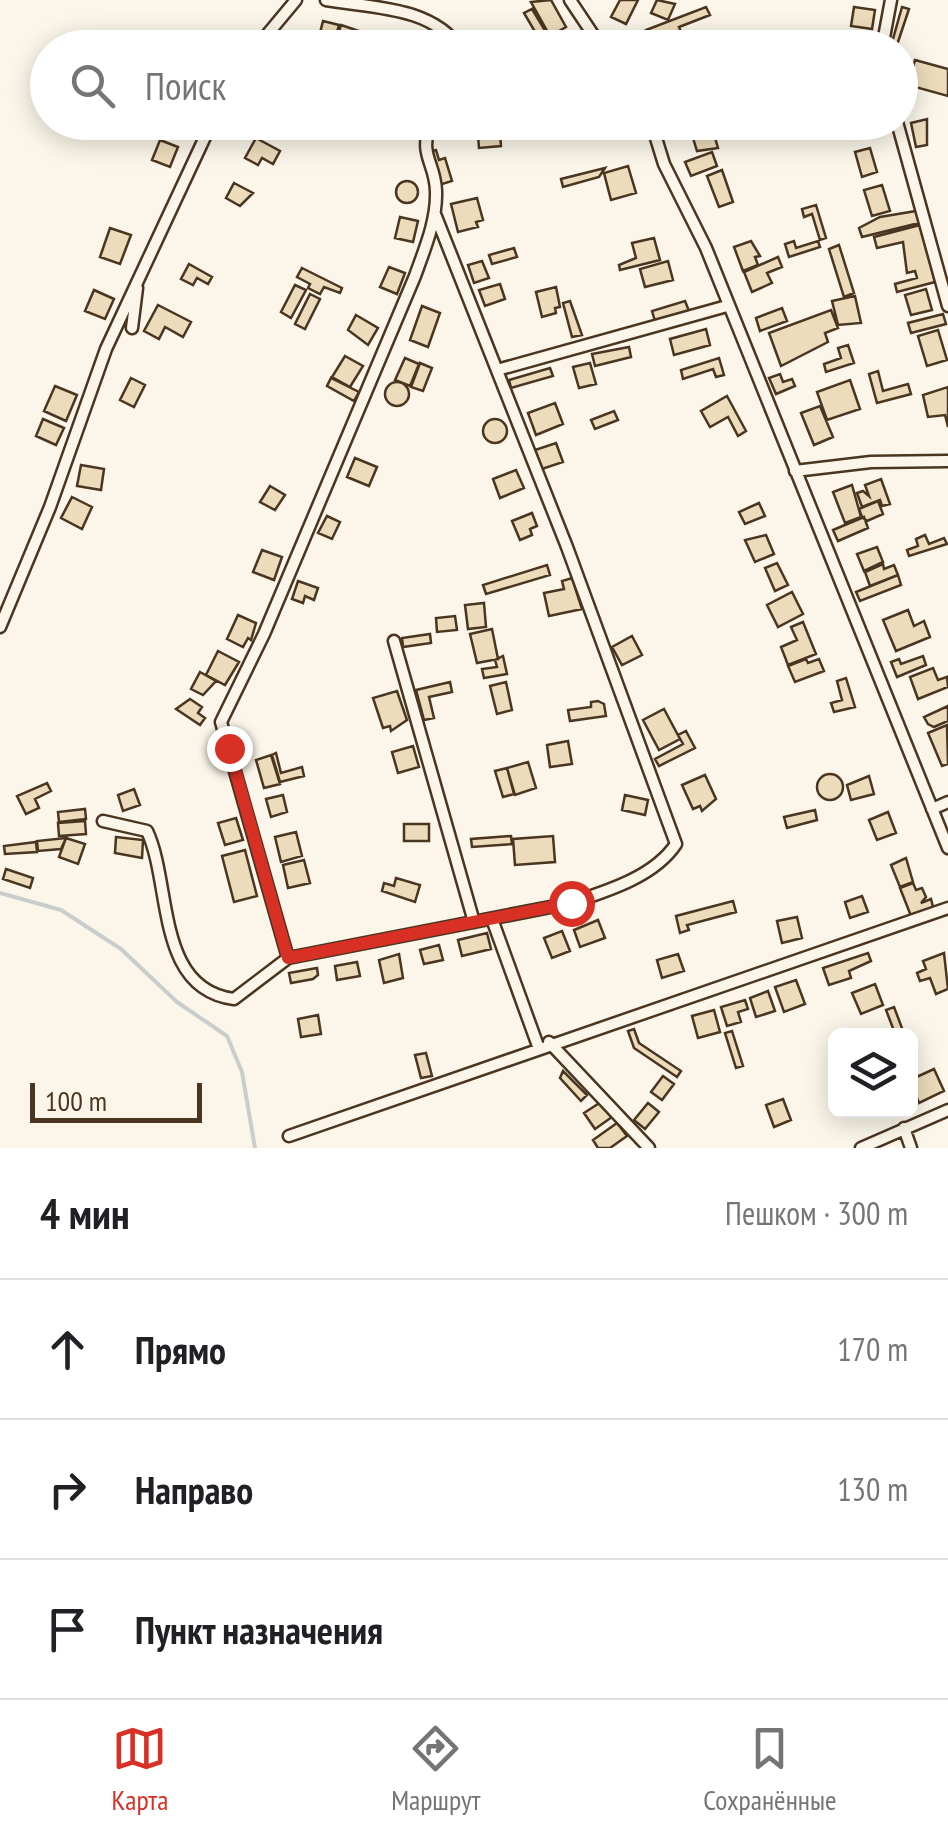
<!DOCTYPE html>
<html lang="ru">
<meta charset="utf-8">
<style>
:root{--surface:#fff;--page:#f6f6f6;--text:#202124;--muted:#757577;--line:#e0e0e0;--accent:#d93025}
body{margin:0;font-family:"PT Sans Narrow",sans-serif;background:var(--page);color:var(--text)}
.controls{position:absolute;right:30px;bottom:30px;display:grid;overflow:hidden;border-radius:15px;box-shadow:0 5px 25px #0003}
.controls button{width:90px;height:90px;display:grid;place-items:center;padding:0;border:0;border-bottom:2px solid var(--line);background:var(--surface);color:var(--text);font:50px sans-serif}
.scale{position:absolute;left:30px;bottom:25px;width:172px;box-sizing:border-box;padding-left:10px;border:5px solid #4a3520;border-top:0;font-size:28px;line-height:35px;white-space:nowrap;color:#4a3520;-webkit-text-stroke:8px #fbf6e9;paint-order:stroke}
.stop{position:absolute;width:30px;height:30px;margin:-22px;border:8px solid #d93025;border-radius:50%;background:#fff}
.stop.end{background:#d93025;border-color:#fff;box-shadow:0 2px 10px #0008}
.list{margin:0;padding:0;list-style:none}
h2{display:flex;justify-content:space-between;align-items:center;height:130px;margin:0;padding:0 40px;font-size:42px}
h2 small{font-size:32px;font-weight:400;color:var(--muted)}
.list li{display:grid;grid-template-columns:65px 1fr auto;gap:30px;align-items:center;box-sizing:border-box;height:140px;padding:0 40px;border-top:2px solid var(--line)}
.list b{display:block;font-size:38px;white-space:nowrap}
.list em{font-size:32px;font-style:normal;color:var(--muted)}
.icon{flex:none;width:55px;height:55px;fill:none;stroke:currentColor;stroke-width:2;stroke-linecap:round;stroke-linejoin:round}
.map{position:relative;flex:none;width:948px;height:1148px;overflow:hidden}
.search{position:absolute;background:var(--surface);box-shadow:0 5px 25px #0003;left:30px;right:30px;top:30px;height:110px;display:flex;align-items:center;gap:25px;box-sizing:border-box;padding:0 35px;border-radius:55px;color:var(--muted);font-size:38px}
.sheet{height:550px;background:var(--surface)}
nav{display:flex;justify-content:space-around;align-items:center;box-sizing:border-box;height:140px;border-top:2px solid var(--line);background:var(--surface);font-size:28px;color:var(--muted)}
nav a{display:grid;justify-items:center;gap:5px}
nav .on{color:var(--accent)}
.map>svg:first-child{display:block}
</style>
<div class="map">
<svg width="948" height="1148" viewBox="0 0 948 1148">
<rect width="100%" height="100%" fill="#fbf6e9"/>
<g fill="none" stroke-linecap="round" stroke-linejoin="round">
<path stroke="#c9cecd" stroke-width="4" d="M0 893 61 910 121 949 177 1002 227 1036 242 1072 255 1148"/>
</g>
<path fill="#ecdcbc" stroke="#4a3520" stroke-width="2.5" d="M551 0 566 27 550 36 531 2Z
M620 0H638L626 24 611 17Z
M657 0 675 4 668 20 651 13Z
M706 7 710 15 679 27 685 42 652 48 646 30Z
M854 7 875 10 872 29 851 26Z
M902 7 909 9 896 48 891 46Z
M532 9 549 37 541 42 524 13Z
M323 21 339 25 334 42 319 37Z
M341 25 365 33 360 47 344 41 346 37 338 34Z
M915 60 948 69V96L908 85Z
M927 119V145L916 147 911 123Z
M499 122 501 146 479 148 477 123Z
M713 131 718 148 697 151 693 138Z
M256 138 280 151 273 164 262 158 258 165 245 158Z
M160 140 178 147 170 167 152 160Z
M870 148 877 172 862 177 855 152Z
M436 150 439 160 445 158 452 181 439 185 429 152Z
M712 152 717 166 691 176 685 162Z
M628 166 636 193 611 200 604 173Z
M605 168 599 177 563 187 561 179Z
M722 170 733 202 719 207 707 176Z
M396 192a11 11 0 1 1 22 0a11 11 0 1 1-22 0Z
M234 183 253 193 240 206 226 198Z
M882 185 890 211 872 216 864 190Z
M477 198 483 220 476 222 478 227 458 232 451 204Z
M816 205 826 238 820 240 812 214 804 217 802 209Z
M916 211 919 223 862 237 859 228 880 217Z
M400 217 418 221 413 242 395 238Z
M920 225 935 282 897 292 895 284 917 278 915 271 907 273 903 242 877 248 874 237Z
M110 228 131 235 120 264 100 257Z
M654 238 660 260 620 270 619 265 636 258 632 243Z
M751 241 760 256 755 257 758 265 743 271 734 247Z
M794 241 796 248 818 241 820 247 789 257 785 244Z
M839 245 854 293 844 297 829 249Z
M514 248 517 257 492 264 489 255Z
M778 257 782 267 767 273 772 283 752 292 744 272Z
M482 261 489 278 474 283 468 265Z
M668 261 673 280 645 287 640 269Z
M189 264 212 277 208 284 197 278 193 285 181 279Z
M389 267 405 273 397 294 380 287Z
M302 268 342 288 340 293 324 287 320 294 308 288 310 284 297 277Z
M500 284 505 299 485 306 479 290Z
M295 285 306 290 291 318 281 312Z
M556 287 560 307 555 308 556 313 542 317 536 292Z
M926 289 932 310 911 315 905 295Z
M94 290 114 299 105 319 85 311Z
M310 294 320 299 305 329 295 324Z
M855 296 861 323 838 325 832 301Z
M570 301 582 335 572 337 563 303Z
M685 301 689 311 655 321 652 311Z
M158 305 191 322 183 337 165 327 159 339 144 331Z
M422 306 440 313 428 347 410 340Z
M782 308 787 321 760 331 756 318Z
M831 310 838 328 825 333 828 342 781 366 769 333Z
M943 314 946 324 911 333 908 323Z
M356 315 378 328 368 345 348 330Z
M706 329 710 345 674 355 670 339Z
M938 330 947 360 927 366 918 336Z
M848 345 854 363 826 372 824 364 841 358 838 348Z
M629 347 631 357 595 366 592 354Z
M345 356 363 366 350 387 332 377Z
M405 358 419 364 410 386 395 380Z
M719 358 724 375 716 377 713 369 683 379 681 370Z
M420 363 432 368 423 391 411 387Z
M590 363 596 384 579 388 573 367Z
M550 368 553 376 511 388 509 380Z
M878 371 883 391 908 384 911 394 877 403 869 374Z
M780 374 783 382 792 379 795 386 776 394 769 378Z
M131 378 145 385 134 407 120 400Z
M331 378 359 392 354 401 327 386Z
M850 380 860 409 827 420 817 392Z
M385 394a12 12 0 1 1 24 0a12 12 0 1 1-24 0Z
M55 386 77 395 66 421 44 411Z
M948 387V427L945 415 928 417 923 395Z
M727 396 746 431 738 436 728 417 710 427 701 411Z
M555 403 563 424 536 435 528 413Z
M820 406 833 437 814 445 801 413Z
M614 411 618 420 595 429 591 420Z
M43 419 64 428 56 445 36 436Z
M483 431a12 12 0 1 1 24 0a12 12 0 1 1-24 0Z
M556 443 563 462 542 469 535 450Z
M355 458 377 467 369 486 347 477Z
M81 465 104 469 101 490 77 486Z
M516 470 524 488 500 498 493 479Z
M881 479 890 504 882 506 880 500 862 507 857 493 863 491 869 496 865 485Z
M852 485 861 517 845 523 833 492Z
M270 486 285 495 275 510 260 502Z
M72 497 92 507 82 529 61 518Z
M878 501 883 514 867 521 862 517 859 509Z
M759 503 765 516 745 524 739 512Z
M532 513 537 526 530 529 532 535 520 540 512 521Z
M327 516 340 522 332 539 318 533Z
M864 517 868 528 838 541 833 530Z
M766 535 774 554 755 562 745 540Z
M925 535 929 544 944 538 947 544 909 556 907 550 918 546 916 539Z
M877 547 883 562 864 571 857 554Z
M262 550 282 557 274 580 253 572Z
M777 563 788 585 775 591 765 568Z
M883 564 884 569 894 565 898 575 870 586 865 572Z
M547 565 550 575 486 594 483 585Z
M898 575 901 585 860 601 856 592Z
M572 578 582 609 549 616 544 593 564 589 562 581Z
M298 581 318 588 314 600 305 596 303 603 292 599Z
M792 592 803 614 778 627 767 605Z
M484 603 486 627 468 629 465 605Z
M908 610 914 626 924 621 930 637 896 651 883 620Z
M238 615 256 623 251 640 248 638 243 647 227 639Z
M455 616 457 630 437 632 436 618Z
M803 622 816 654 788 665 781 647 797 640 791 627Z
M492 629 498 659 477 663 470 634Z
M430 634 431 643 403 647 402 638Z
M632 636 642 655 622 665 612 647Z
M218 651 239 662 225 685 206 675Z
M503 656 507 674 484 678 482 669 497 667 495 660Z
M923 656 926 665 897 677 891 662 899 659 901 664Z
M806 659 808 663 819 659 824 671 795 682 788 666Z
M933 668 938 680 947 677 948 687 918 699 910 677Z
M200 672 216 681 203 695 191 689Z
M846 678 855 707 834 712 831 703 842 700 837 681Z
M450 682 452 692 429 697 434 718 424 720 416 690Z
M506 682 512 710 497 714 490 686Z
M397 691 407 720 391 731 390 726 383 728 373 698Z
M190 699 202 707 198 713 205 718 200 725 176 709Z
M598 701 604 704 606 716 570 721 568 710 591 707V702Z
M948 706V721L934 727 928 724 924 717Z
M664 709 680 739 659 750 643 720Z
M947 725 948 764 942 766 928 733Z
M686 731 695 748 659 766 655 759 683 744 678 735Z
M568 741 572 764 550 767 547 745Z
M413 746 419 767 398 773 392 752Z
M276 753 281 773 302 767 304 776 280 782 272 755Z
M271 755 280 784 264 788 256 760Z
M528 762 536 788 515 795 507 768Z
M507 768 514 794 503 797 495 771Z
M817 787a13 13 0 1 1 26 0a13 13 0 1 1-26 0Z
M705 775 716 799 702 811 700 806 693 809 682 785Z
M869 776 874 794 851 800 847 785Z
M47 783 51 791 35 799 39 808 26 814 17 796Z
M134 789 140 805 123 811 118 795Z
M283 795 287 812 271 817 266 799Z
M625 795 648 800 645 815 622 810Z
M85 809 86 819 59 822 58 812Z
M815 810 817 820 787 828 784 817Z
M888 812 896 833 877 840 869 820Z
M236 818 243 840 225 845 218 823Z
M85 821 86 834 59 836 58 823Z
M404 824H429V841H404Z
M296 832 302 856 281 862 275 837Z
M511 836 512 844 472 847 471 839Z
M553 836 555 862 515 865 513 839Z
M116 837 143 840 142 858 115 853Z
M66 838 85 844 78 864 59 857Z
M66 838 61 849 38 851 37 841Z
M36 842 37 852 5 854 4 846Z
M245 850 257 896 234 902 222 856Z
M906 858 913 882 900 887 891 865Z
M304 860 310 883 288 888 283 865Z
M6 869 33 878 30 888 3 879Z
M396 878 420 885 415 902 382 891 384 883 394 886Z
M913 883 916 890 922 888 926 897 921 903 931 899 933 907 911 916 900 888Z
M862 896 868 912 850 918 845 902Z
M733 901 736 912 687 925 689 930 680 933 676 916Z
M797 917 802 938 782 943 777 921Z
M598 920 605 938 580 947 574 930Z
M562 931 570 951 552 958 544 938Z
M487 933 491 949 462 956 458 940Z
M439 945 443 960 424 964 420 950Z
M868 953 871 961 849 971 851 978 829 985 823 968Z
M944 953 948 989 936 994 930 978 920 981 917 973 926 969 923 961Z
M399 954 403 978 384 983 379 960Z
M678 954 684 971 662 978 657 960Z
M357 962 360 976 337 980 335 966Z
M317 968 318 975 313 979 291 983 289 973Z
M796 980 805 1004 784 1012 775 987Z
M875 984 883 1005 861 1014 852 993Z
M768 991 775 1011 756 1017 750 998Z
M745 1000 748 1009 738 1012 741 1022 727 1026 721 1007Z
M894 1007 905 1036H896L886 1010Z
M714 1010 720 1032 698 1038 692 1016Z
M318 1015 321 1034 301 1037 298 1019Z
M634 1029 639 1043 681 1071 677 1077 634 1048 628 1031Z
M732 1031 743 1066 736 1068 725 1033Z
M426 1053 432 1076 421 1078 415 1055Z
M934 1069 944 1091 919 1103 910 1080Z
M563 1071 587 1095 581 1101 560 1078Z
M663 1076 674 1084 662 1100 651 1092Z
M783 1099 791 1120 774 1127 766 1105Z
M601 1102 612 1117 595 1129 584 1113Z
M648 1103 659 1112 645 1129 634 1120Z
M617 1123 627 1136 610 1148H598L593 1140Z"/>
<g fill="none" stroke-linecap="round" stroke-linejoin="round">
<g stroke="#4a3520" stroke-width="15">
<path id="minor" d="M326 0C372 8 431 6 460 48
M570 0 602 48
M256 48 296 0
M882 48 891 0
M651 122 664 164 706 248 948 848
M897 122 948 306
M132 328 137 288
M497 370 727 306
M795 471 871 462 948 461
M0 627 50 507 106 349 212 122
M394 641 474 922
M932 809 948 802
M103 821 147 831C172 884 155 989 234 999L288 958 571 903C607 891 654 877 676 844L567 547 435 214
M492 919 538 1046
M288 958 221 722 264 634 415 276C425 248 437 220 436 191 435 161 418 156 431 122
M549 1042 649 1148
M904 1128 911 1148
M289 1136 948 908
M861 1148 948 1110"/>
</g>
<use href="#minor" stroke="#fbf6e9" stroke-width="10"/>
</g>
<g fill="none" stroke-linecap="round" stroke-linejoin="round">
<path stroke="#d93025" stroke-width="12" d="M229 748 288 958 571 903"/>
</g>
</svg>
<div class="controls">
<button><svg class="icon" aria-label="layers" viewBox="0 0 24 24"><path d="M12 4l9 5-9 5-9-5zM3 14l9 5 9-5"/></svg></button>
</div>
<div class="scale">100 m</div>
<div class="stop" style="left:571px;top:903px"></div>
<div class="stop end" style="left:229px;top:748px"></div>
<div class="search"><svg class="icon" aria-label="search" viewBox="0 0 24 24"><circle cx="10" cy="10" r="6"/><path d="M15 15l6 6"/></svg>Поиск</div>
</div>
<section class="sheet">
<h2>4 мин<small>Пешком · 300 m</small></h2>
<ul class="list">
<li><svg class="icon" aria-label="ahead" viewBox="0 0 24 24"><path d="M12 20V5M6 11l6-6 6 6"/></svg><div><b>Прямо</b></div><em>170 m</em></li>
<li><svg class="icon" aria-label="right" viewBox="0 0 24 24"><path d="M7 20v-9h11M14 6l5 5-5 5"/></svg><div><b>Направо</b></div><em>130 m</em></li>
<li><svg class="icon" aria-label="arrive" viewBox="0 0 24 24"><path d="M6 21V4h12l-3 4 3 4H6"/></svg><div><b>Пункт назначения</b></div></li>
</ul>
</section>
<nav>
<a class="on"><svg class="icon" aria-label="map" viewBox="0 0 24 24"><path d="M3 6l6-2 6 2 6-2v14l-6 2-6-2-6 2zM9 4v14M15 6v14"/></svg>Карта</a>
<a><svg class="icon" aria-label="directions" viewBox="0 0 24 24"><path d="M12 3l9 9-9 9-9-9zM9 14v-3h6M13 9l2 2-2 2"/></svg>Маршрут</a>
<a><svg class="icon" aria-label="saved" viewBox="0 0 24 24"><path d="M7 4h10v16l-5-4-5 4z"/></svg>Сохранённые</a>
</nav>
